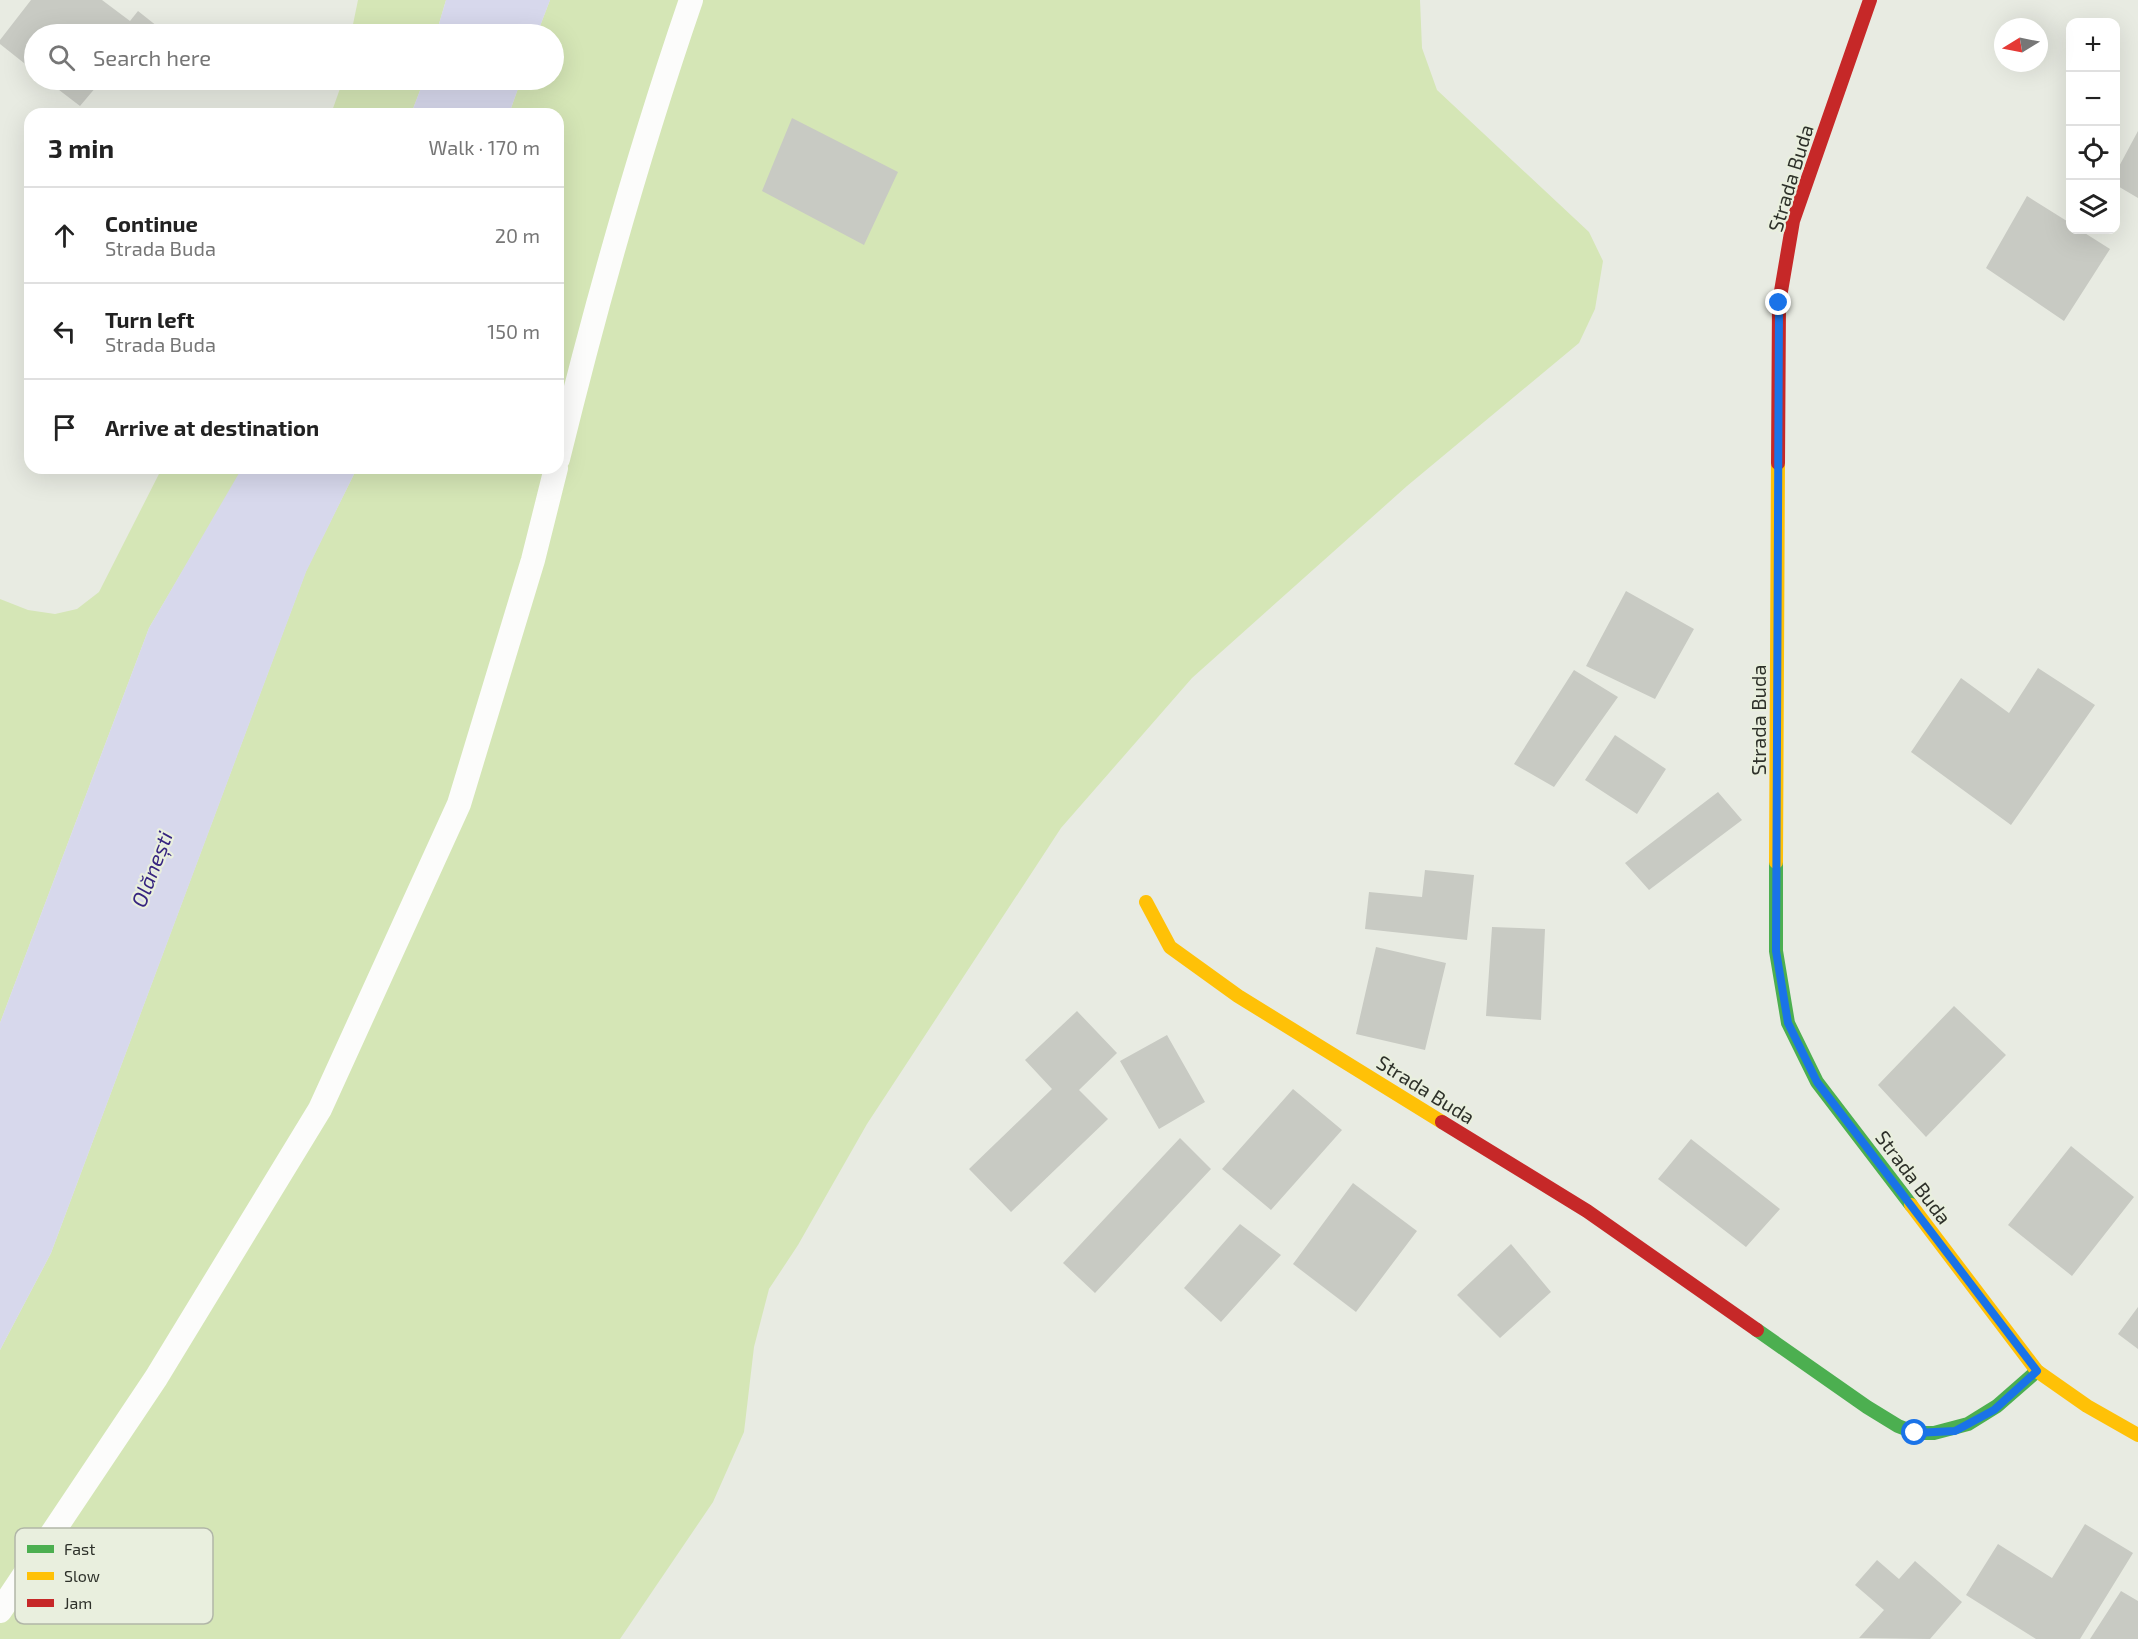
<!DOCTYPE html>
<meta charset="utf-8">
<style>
:root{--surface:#fff;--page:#f6f6f6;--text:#222;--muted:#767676;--line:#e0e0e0}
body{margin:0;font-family:"Exo 2",sans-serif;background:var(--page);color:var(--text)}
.controls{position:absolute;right:18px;top:18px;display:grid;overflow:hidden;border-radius:12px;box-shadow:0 6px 24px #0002}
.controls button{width:54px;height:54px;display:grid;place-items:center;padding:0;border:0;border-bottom:2px solid var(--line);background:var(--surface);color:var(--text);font:30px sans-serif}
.compass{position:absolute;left:1994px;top:18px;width:54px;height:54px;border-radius:50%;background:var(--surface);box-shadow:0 6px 24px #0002;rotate:260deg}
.stop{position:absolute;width:18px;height:18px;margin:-14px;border:4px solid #1a73e8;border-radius:50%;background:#fff}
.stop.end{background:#1a73e8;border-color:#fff;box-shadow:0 2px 6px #0008}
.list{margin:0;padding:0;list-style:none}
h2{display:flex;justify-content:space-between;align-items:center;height:78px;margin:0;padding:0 24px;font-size:26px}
h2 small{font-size:20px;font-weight:400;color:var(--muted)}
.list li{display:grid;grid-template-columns:39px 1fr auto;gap:18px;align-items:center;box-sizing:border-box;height:96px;padding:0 24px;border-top:2px solid var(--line)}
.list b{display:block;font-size:22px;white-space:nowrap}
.list p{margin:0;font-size:20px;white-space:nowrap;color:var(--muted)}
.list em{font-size:20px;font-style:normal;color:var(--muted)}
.icon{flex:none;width:33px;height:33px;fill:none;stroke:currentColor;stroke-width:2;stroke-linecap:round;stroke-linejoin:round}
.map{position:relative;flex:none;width:2138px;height:1639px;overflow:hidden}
.search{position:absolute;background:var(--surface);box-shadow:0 6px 24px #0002;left:24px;top:24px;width:540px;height:66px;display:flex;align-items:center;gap:15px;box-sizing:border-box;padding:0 21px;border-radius:33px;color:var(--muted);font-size:22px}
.panel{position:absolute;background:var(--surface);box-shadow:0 6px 24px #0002;left:24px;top:108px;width:540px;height:366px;border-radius:18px}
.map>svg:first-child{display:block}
</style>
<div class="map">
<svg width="2138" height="1639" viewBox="0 0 2138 1639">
<rect width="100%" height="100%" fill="#e8ebe2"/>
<path fill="#d5e6b6" d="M358 0H446L436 34H351Z
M550 0H1420L1422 48 1437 90 1589 232 1603 261 1595 309 1579 343 1407 486 1192 678 1061 828 867 1124 798 1245 769 1289 754 1347 744 1432 713 1502 620 1639H0V1350L51 1253 306 571 357 468H558V114H509L521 80H554V34H537Z
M343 80H424L411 114H331Z
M162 468H243L149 628 0 1023V599L28 610 55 614 77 609 99 592Z"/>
<path fill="#d7d8ec" d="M446 0H550L537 34H436Z
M424 80H521L509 114H411Z
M242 468H357L306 572 51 1253 0 1350V1023L149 628Z"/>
<path fill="#c8cac3" d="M31 0H102L130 21 138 11 167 34H34V71L0 44V40Z
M46 80H102L80 106Z
M792 118 898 172 864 245 762 191Z
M2138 131V198L2116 185V172Z
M2027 196 2070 223V230H2080L2110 249 2064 321 1986 268Z
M1626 591 1694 629 1655 699 1586 666Z
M2038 668 2095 705 2011 825 1911 752 1961 678 2009 713Z
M1574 670 1618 697 1554 787 1514 764Z
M1615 735 1666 769 1637 814 1585 780Z
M1718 792 1742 820 1649 890 1625 863Z
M1425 870 1474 875 1467 940 1365 929 1369 892 1422 897Z
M1492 927 1545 929 1541 1020 1486 1016Z
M1376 947 1446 963 1425 1050 1356 1034Z
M1954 1006 2006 1055 1926 1137 1878 1085Z
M1077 1011 1117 1053 1079 1090 1108 1119 1011 1212 969 1169 1052 1089 1025 1060Z
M1167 1035 1205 1102 1159 1129 1120 1061Z
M1293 1089 1342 1130 1271 1210 1222 1169Z
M1180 1138 1211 1169 1095 1293 1063 1263Z
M1691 1139 1780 1209 1746 1247 1658 1179Z
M2071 1146 2134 1197 2072 1276 2008 1225Z
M1353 1183 1417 1231 1356 1312 1293 1264Z
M1240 1224 1281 1255 1221 1322 1184 1288Z
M1511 1244 1551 1292 1500 1338 1457 1295Z
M2138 1307V1349L2118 1334Z
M2085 1524 2133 1553 2080 1639H2036L1966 1595 1998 1544 2052 1578Z
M1877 1560 1899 1579 1915 1561 1962 1602 1930 1639 1859 1638 1884 1610 1855 1585Z
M2121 1591 2138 1601V1639H2090Z"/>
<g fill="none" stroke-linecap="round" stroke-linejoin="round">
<path stroke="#fcfcfb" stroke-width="24" d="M558 459C596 304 639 151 691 0
M0 1611 156 1378 320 1109 459 804 533 560 556 468"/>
<path stroke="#4caf50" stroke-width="14" d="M1776 862V951L1788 1023 1817 1082 1911 1205
M1757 1330 1867 1407 1898 1426 1916 1433H1934L1968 1424 1997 1406 2037 1371"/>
<path stroke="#ffc107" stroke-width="14" d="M1776 862 1778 463
M1146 902 1170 947 1238 996 1442 1122
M1911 1205 2037 1371 2087 1406 2138 1435"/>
<path stroke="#c62828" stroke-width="14" d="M1778 463 1779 303 1793 221 1870 0
M1442 1122 1587 1211 1757 1330"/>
</g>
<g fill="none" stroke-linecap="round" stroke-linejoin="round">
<path stroke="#1a73e8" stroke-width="8" d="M1779 303 1776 951 1788 1023 1817 1082 2037 1371 1994 1410 1955 1431 1915 1433"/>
</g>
<g text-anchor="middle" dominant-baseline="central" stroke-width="4.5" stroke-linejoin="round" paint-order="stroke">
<g font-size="20" fill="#2e312a" stroke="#e9efde">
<text transform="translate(1790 178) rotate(-73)">Strada Buda</text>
<text transform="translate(1758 720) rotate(-90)">Strada Buda</text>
<text transform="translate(1426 1089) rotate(32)">Strada Buda</text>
<text transform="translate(1914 1177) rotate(53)">Strada Buda</text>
</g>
<g font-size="21" font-style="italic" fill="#372580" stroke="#e9efde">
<text transform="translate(151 869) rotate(-69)">Olănești</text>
</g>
</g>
<rect x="15" y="1528" width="198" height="96" rx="9" fill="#e9efde" stroke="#b1b6a8" stroke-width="1.5"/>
<rect x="27" y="1545" width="27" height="8" fill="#4caf50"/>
<rect x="27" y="1572" width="27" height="8" fill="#ffc107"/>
<rect x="27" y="1599" width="27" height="8" fill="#c62828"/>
<g font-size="16" fill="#2e312a">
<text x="64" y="1555">Fast</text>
<text x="64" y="1582">Slow</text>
<text x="64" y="1609">Jam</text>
</g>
</svg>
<div class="controls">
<button>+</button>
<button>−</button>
<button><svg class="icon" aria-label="locate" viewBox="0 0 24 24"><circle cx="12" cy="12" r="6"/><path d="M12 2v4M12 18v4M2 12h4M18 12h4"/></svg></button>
<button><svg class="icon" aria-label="layers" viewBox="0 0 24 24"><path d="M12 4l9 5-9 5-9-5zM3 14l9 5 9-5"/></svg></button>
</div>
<svg class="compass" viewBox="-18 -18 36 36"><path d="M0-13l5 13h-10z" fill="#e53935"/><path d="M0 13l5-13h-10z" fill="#767676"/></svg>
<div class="stop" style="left:1915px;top:1433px"></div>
<div class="stop end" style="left:1779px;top:303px"></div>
<div class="search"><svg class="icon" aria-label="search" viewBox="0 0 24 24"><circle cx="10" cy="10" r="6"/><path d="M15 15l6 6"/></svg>Search here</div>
<section class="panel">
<h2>3 min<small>Walk · 170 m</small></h2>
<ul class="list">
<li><svg class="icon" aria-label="ahead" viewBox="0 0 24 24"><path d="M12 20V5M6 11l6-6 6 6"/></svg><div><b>Continue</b><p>Strada Buda</p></div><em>20 m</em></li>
<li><svg class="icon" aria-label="left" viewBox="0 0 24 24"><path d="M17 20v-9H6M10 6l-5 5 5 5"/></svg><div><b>Turn left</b><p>Strada Buda</p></div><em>150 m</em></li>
<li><svg class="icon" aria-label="arrive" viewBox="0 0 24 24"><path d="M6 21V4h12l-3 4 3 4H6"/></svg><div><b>Arrive at destination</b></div></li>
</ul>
</section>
</div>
